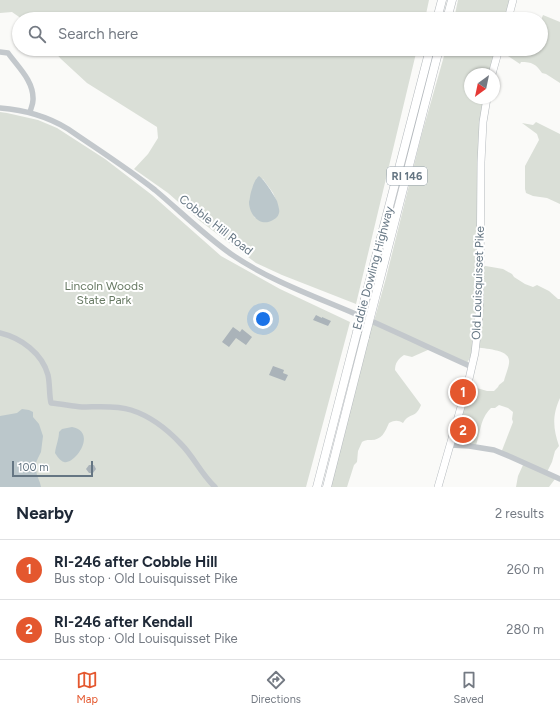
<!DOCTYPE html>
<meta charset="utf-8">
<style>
:root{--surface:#fff;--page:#f2f2f3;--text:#1f2937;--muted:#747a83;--line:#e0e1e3;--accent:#e4572e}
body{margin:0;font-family:Figtree,sans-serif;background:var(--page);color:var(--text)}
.compass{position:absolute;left:464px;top:68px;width:36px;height:36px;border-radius:50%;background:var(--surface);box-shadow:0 1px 3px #0004;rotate:213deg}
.scale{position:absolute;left:12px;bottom:10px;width:81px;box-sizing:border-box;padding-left:4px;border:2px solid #657683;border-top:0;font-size:11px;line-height:14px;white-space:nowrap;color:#657683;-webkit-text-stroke:3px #fff;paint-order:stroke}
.you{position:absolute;left:263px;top:319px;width:14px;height:14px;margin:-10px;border:3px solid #fff;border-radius:50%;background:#1a73e8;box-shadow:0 0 0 6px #1a73e833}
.badge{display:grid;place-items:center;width:26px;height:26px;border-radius:50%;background:var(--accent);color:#fff;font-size:13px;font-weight:700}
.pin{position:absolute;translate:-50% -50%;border:2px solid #fff;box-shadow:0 1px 4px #0006}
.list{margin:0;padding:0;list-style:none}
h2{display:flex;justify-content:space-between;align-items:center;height:52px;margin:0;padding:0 16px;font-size:17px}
h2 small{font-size:13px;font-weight:400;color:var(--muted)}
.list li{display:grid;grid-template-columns:26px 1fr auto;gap:12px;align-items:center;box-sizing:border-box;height:60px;padding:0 16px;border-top:1px solid var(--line)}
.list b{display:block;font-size:15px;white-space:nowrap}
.list p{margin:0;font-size:13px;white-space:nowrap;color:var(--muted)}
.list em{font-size:13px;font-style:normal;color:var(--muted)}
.icon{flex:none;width:22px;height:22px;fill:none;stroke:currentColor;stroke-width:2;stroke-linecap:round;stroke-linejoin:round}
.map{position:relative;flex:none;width:560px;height:487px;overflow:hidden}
.search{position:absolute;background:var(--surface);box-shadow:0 1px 3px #0004;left:12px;right:12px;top:12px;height:44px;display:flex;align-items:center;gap:10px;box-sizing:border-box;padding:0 14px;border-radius:22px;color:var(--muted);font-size:15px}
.sheet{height:172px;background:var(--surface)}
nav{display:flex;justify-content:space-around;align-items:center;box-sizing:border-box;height:56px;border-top:1px solid var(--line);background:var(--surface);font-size:11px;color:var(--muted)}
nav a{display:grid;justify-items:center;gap:2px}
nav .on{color:var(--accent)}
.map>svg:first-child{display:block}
</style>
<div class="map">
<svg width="560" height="487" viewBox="0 0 560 487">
<rect width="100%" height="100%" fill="#fafaf8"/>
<path fill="#dadfd7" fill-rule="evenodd" d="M0 0H429L425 19H22L12 12 0 13Z
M458 0H513L508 19H454Z
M543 15 560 22V83L546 74 542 73C536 64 532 62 521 62L520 64 508 56 499 53 491 74H470V98H486L480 265 503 269 512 274 514 277 525 284 533 287 537 285 549 291 558 299H560V398C552 416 553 428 559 446L555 451 552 462 546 474 555 479 549 487H516L518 476 523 465 501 453 513 422 512 419 513 412 508 408 499 405 495 408H491C479 420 481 433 475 448L453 442 470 386 487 391H494L498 387 499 385 504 381C505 376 510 365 509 360 508 349 484 349 476 347L467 363 430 349 412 357 404 355C398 359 395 363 395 370L421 405C420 407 419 410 417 412 413 417 408 414 403 423 398 420 395 420 389 423 385 432 382 440 371 440 367 440 366 440 362 442L358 451 357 462 354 465 347 487H327L361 354 374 321 386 278 421 137 446 49H541V20Z
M52 49H417L356 304 282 275 256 263 200 221 168 193 134 169 148 154 158 138 157 127 87 83 61 59ZM257 178 263 179C266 184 270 188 273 193 276 199 278 206 279 212L255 218 250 206 253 187Z
M0 112 7 113 38 120 57 128 105 159 152 195 221 256 280 289 350 322 306 487H0Z
M536 122 560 134V204L547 198 533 196 526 193 525 189V166L539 140 537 134 522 123 533 125Z"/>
<path fill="#bbc7cb" d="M259 176C264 179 274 195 277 201 278 205 280 210 279 213 278 217 276 218 273 220 260 228 249 214 249 202 250 199 250 195 251 192 253 186 254 180 259 176Z
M22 409 29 410 33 412V417L39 424 43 436 41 452 38 458 35 465 37 475 40 483 41 487H0V416L17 413Z
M72 427C98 432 75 465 64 462 60 461 57 456 55 453 56 445 59 439 59 432L62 429Z"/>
<path fill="#aab3b9" d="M316 315 322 318V317L331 321 328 326 313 320Z
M233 327 240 332 242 329 252 337 246 345 236 338 229 347 222 342Z
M273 366 284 370 283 373 288 375 285 381 269 375Z
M89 465H94L96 469 93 473H89L86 469Z"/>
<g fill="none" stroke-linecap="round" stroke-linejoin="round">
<g stroke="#b5babe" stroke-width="8">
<path id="major" d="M508 19 513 0
M492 74 499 49
M438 487 469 379 475 353 479 315 480 288 481 162 483 122 487 98"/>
</g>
<g stroke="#b4b9bd" stroke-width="9">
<path id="highway" d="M437 19 442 0
M447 19 452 0
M365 299 430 49
M374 302 439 49
M317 487 357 332
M327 487 365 337"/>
</g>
<path stroke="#c3c8cc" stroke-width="5.5" d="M0 52 8 53C18 67 34 81 33 100 33 104 31 108 30 112
M0 108C25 110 47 116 68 129 97 149 127 168 155 190 180 211 204 235 231 254 267 279 311 295 351 312 392 330 432 349 472 367
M0 333C21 338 42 353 48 375 50 384 49 394 51 403 61 404 72 406 82 407 97 407 116 405 131 410 150 416 167 429 181 444 194 457 201 474 215 487
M451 445 469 446 494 450 511 457 560 479"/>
<use href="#major" stroke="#fff" stroke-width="7"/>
<use href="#highway" stroke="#fff" stroke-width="8"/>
<g stroke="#b4b9bd" stroke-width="9" stroke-linecap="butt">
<path id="highway-bridge" d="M357 332 365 299
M365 337 374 302"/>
</g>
<use href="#highway-bridge" stroke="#fff" stroke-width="8"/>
</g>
<g text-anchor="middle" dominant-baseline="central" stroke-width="4" stroke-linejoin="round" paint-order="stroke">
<rect fill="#fff" stroke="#939fa8" stroke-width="1" x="387" y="167" width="40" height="18" rx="3"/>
<g font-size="11" font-weight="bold" fill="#657683">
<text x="407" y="176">RI 146</text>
</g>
<g font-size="12" fill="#657683" stroke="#fff">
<text transform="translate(216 225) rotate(38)">Cobble Hill Road</text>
<text transform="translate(373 268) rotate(-75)">Eddie Dowling Highway</text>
<text transform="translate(478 283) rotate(-88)">Old Louisquisset Pike</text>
</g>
<g font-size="12" fill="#687a64" stroke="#fff">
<text x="104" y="286">Lincoln Woods<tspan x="104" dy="14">State Park</tspan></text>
</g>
</g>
</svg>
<svg class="compass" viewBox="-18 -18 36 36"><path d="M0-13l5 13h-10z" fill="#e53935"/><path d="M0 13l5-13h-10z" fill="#747a83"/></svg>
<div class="scale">100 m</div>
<div class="you"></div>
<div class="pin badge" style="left:463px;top:392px">1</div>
<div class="pin badge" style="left:463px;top:430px">2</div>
<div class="search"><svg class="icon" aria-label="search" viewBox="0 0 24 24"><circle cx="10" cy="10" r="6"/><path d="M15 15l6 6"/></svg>Search here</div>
</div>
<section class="sheet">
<h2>Nearby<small>2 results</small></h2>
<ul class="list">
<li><span class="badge">1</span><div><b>RI-246 after Cobble Hill</b><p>Bus stop · Old Louisquisset Pike</p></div><em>260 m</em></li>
<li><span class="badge">2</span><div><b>RI-246 after Kendall</b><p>Bus stop · Old Louisquisset Pike</p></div><em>280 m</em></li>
</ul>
</section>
<nav>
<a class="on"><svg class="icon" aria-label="map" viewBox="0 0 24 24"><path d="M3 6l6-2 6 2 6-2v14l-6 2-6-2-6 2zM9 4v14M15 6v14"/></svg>Map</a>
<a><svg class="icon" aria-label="directions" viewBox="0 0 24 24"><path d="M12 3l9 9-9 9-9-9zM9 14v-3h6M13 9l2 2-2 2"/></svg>Directions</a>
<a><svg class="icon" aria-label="saved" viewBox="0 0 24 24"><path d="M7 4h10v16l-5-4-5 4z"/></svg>Saved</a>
</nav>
